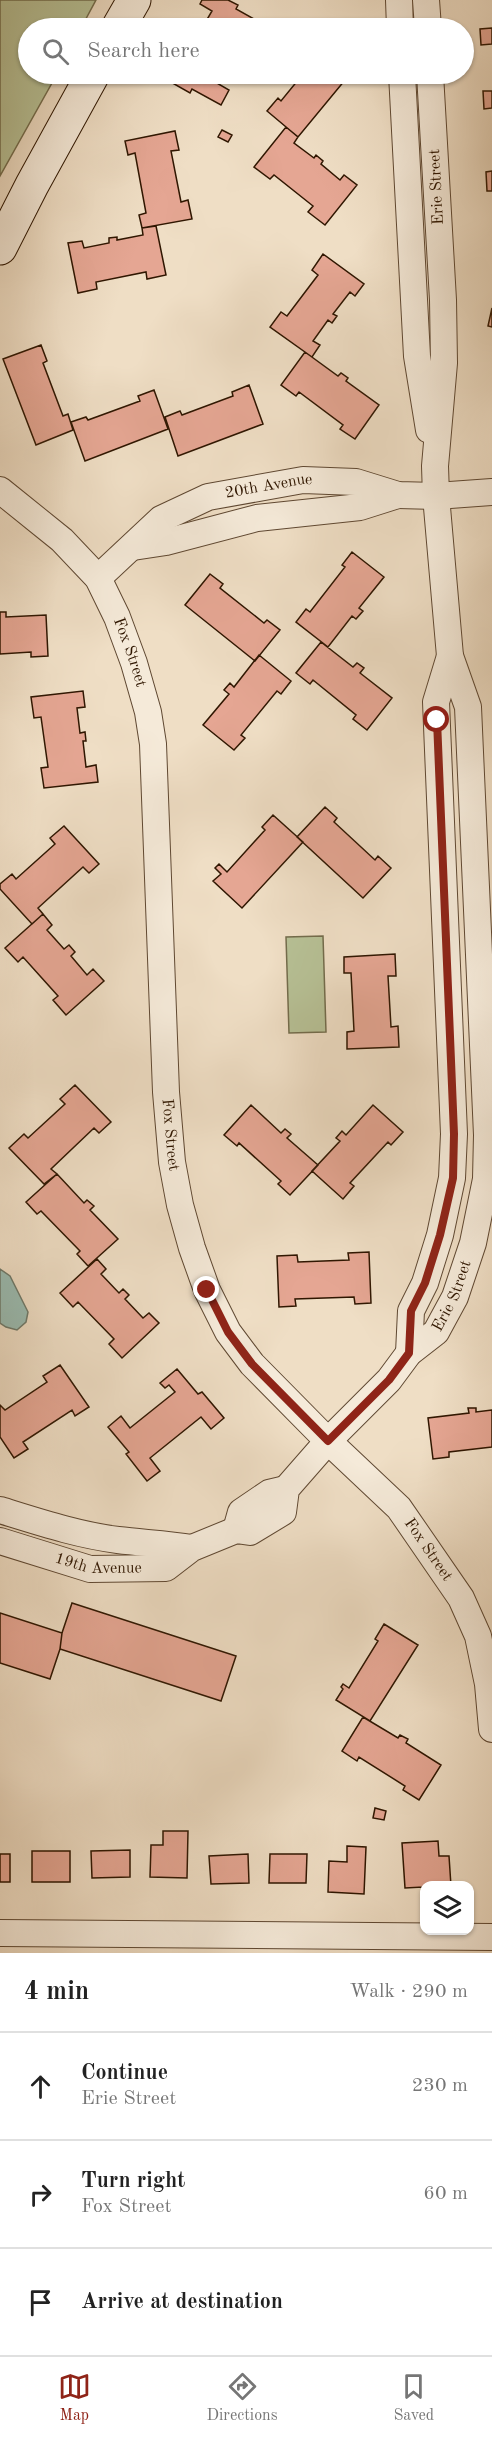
<!DOCTYPE html>
<meta charset="utf-8">
<style>
:root{--surface:#fff;--page:#f2f2f2;--text:#222;--muted:#767676;--line:#e0e0e0;--accent:#8f2418}
body{margin:0;font-family:"Old Standard TT",serif;background:var(--page);color:var(--text)}
.controls{position:absolute;right:18px;bottom:18px;display:grid;overflow:hidden;border-radius:12px;box-shadow:0 2px 4px #0004}
.controls button{width:54px;height:54px;display:grid;place-items:center;padding:0;border:0;border-bottom:2px solid var(--line);background:var(--surface);color:var(--text);font:30px sans-serif}
.stop{position:absolute;width:18px;height:18px;margin:-14px;border:4px solid #8f2418;border-radius:50%;background:#fff}
.stop.end{background:#8f2418;border-color:#fff;box-shadow:0 2px 6px #0008}
.list{margin:0;padding:0;list-style:none}
h2{display:flex;justify-content:space-between;align-items:center;height:78px;margin:0;padding:0 24px;font-size:26px}
h2 small{font-size:20px;font-weight:400;color:var(--muted)}
.list li{display:grid;grid-template-columns:39px 1fr auto;gap:18px;align-items:center;box-sizing:border-box;height:108px;padding:0 24px;border-top:2px solid var(--line)}
.list b{display:block;font-size:22px;white-space:nowrap}
.list p{margin:0;font-size:20px;white-space:nowrap;color:var(--muted)}
.list em{font-size:20px;font-style:normal;color:var(--muted)}
.icon{flex:none;width:33px;height:33px;fill:none;stroke:currentColor;stroke-width:2;stroke-linecap:round;stroke-linejoin:round}
.map{position:relative;flex:none;width:492px;height:1953px;overflow:hidden}
.search{position:absolute;background:var(--surface);box-shadow:0 2px 4px #0004;left:18px;right:18px;top:18px;height:66px;display:flex;align-items:center;gap:15px;box-sizing:border-box;padding:0 21px;border-radius:33px;color:var(--muted);font-size:22px}
.sheet{height:402px;background:var(--surface)}
nav{display:flex;justify-content:space-around;align-items:center;box-sizing:border-box;height:84px;border-top:2px solid var(--line);background:var(--surface);font-size:16px;color:var(--muted)}
nav a{display:grid;justify-items:center;gap:3px}
nav .on{color:var(--accent)}
.map>svg:first-child{display:block}
</style>
<div class="map">
<svg width="492" height="1953" viewBox="0 0 492 1953">
<rect width="100%" height="100%" fill="#efdec5"/>
<filter id="stains"><feTurbulence type="fractalNoise" baseFrequency=".00333" numOctaves="4"/><feColorMatrix values="0 0 0 0 .2 0 0 0 0 .09 0 0 0 0 .02 0 0 0 .5 -.17"/></filter>
<radialGradient id="worn" r=".72"><stop offset=".6" stop-color="#630" stop-opacity="0"/><stop offset="1" stop-color="#630" stop-opacity=".3"/></radialGradient>
<path fill="#b7c196" stroke="#736c4c" stroke-width="1.5" d="M0 0H96L81 28H28V74H57L0 176Z
M323 936 326 1032 289 1033 286 937Z"/>
<path fill="#9abcb2" stroke="#6f7a6b" stroke-width="1.5" d="M0 1269 10 1276 28 1312 26 1322 17 1330 6 1327 0 1323Z"/>
<path fill="#e5a693" stroke="#2f1601" stroke-width="1.5" d="M202 0H228L238 5 236 9 265 25 263 28H202L212 11 200 4Z
M492 28V44L481 45 480 29Z
M161 74H221L225 76 222 81 217 78 215 82 229 90 221 105 192 89 190 93 160 76Z
M303 74H350L298 137 267 111 278 98 281 101Z
M483 91H492V108L484 109Z
M286 127 298 137 294 143 314 158 316 155 323 161 321 164 340 180 344 175 357 185 325 225 308 212 313 206 274 175 270 179 254 167Z
M222 130 232 135 228 142 218 137Z
M175 131 179 150 171 151 181 202 188 200 192 219 142 228 139 215 146 213 135 153 128 155 125 141Z
M492 171V191H487L486 172Z
M156 226 166 275 147 279 146 272 96 282 97 289 78 293 68 243 82 241 84 248 109 243V238L117 237V240L143 235 142 228Z
M323 254 364 284 355 296 350 292 333 314 337 316 332 323 328 320 313 341 320 345 312 357 270 327 281 312 287 316 318 275 312 270Z
M492 308V327L488 326Z
M41 345 47 361 43 363 63 416 68 414 73 430 36 445 3 359Z
M305 352 338 376 341 373 348 378 346 381 379 405 355 439 340 429 343 425 299 392 296 396 281 385Z
M249 385 263 424 178 456 165 417 180 411 182 415 233 396 232 392Z
M154 390 168 429 85 461 71 422 86 417 88 420 140 401 138 396Z
M352 552 384 577 359 608 363 611 356 619 352 616 328 647 296 622 306 609 310 612 345 567 342 565Z
M210 574 223 584 220 588 264 623 267 620 280 630 255 661 185 605Z
M0 612H6V617L46 615 48 656 31 657V652L0 654Z
M321 642 353 667 357 663 364 668 360 673 392 698 367 730 353 719 356 715 313 680 310 684 296 673Z
M259 655 291 681 281 694 277 691 241 735 245 738 234 750 203 725 229 694 224 690 230 683 234 687Z
M83 691 85 707 77 708 80 733 85 732 86 741H83L86 767 96 765 98 782 44 788 41 768 48 767 41 717 34 718 31 697Z
M325 807 337 818 334 822 375 860 378 856 391 868 363 898 297 837Z
M273 815 303 842 242 908 213 881 221 874 215 868 219 864 227 872 265 830 262 827Z
M64 826 99 864 89 873 83 867 38 908 43 914 32 924 0 889V884L12 874 16 879 55 844 50 838Z
M43 914 52 925 47 930 64 949 69 945 75 952 71 956 87 975 93 969 104 981 66 1015 53 1000 58 996 23 957 18 962 5 948Z
M395 954 396 976H388L391 1027 398 1026 399 1047 347 1049V1032L354 1031 351 973H344V957Z
M75 1085 111 1122 99 1133 94 1128 51 1169 57 1174 44 1184 9 1148 24 1134 28 1138 65 1104 60 1099Z
M251 1105 281 1133 285 1129 291 1134 287 1138 318 1165 290 1195 278 1184 281 1181 239 1143 237 1146 224 1135Z
M373 1105 403 1132 391 1145 388 1142 350 1183 354 1186 343 1199 312 1171 340 1141 336 1138 342 1131 346 1135Z
M57 1174 84 1203 87 1200 94 1206 90 1210 118 1239 88 1266 77 1254 80 1251 41 1211 37 1214 26 1202Z
M369 1252 371 1303 355 1304 354 1297 295 1299 296 1306 279 1307 277 1256 297 1255 298 1262 349 1260 348 1253Z
M97 1259 106 1269 101 1274 119 1293 123 1289 129 1295 125 1299 143 1318 149 1313 159 1323 122 1358 109 1344 114 1339 78 1302 73 1307 60 1293Z
M60 1365 89 1407 75 1416 72 1410 23 1442 28 1449 14 1458 0 1437V1405L5 1410 47 1382 43 1376Z
M177 1369 198 1394 202 1392 224 1418 211 1429 201 1417 150 1458 160 1471 147 1481 126 1454 129 1452 108 1427 121 1416 130 1428 175 1392 169 1385 165 1388 160 1383Z
M468 1408H476V1412L492 1410V1447L449 1452V1457L433 1459 428 1418 469 1413Z
M72 1603 236 1656 221 1701 60 1649 62 1633Z
M0 1613 62 1633 60 1649 50 1679 0 1663Z
M384 1624 418 1645 370 1721 336 1700 343 1689 341 1687 343 1684 349 1688 378 1641 375 1639Z
M363 1717 398 1738 400 1735 408 1739 406 1743 441 1765 419 1800 403 1790 405 1786 359 1757 357 1761 342 1751Z
M375 1808 386 1811 384 1820 373 1818Z
M163 1831H188L187 1878 150 1877 151 1845H163Z
M438 1841 439 1856H449L451 1886H424L423 1894V1887L405 1888 402 1843Z
M347 1846 366 1847 364 1894 328 1892 329 1861 347 1862Z
M130 1850V1877L92 1878 91 1851Z
M32 1851H70V1882H32Z
M0 1854H10V1882H0Z
M248 1854 249 1883 211 1884 209 1856Z
M270 1854H307L306 1883H269Z"/>
<g fill="none" stroke-linecap="round" stroke-linejoin="round">
<g stroke="#5f4832" stroke-width="28">
<g id="minor">
<path d="M399 0 400 28"/>
<path d="M426 0 428 28"/>
<path d="M402 74 417 356 429 430"/>
<path id="s1" d="M0 490 62 540 98 578 117 617 134 663 148 712 153 744 166 1092 172 1162 180 1205 192 1248 207 1290 228 1332 252 1364 328 1441 399 1508 461 1598 478 1636 488 1684 492 1729"/>
<path d="M133 547 166 542 257 518 360 507 398 495"/>
<path id="s2" d="M98 578 161 519 208 497 303 480 356 482 398 495 436 496 492 492"/>
<path d="M409 1353 411 1311 425 1283 440 1235 452 1178 454 1134 436 702 450 656"/>
<path d="M0 1510C39 1522 78 1535 118 1540 143 1543 167 1544 192 1548"/>
<path d="M236 1530 241 1512 269 1493 286 1489"/>
<path id="s3" d="M0 1541 90 1569 166 1568 192 1548 236 1530 250 1532 283 1512 286 1489 328 1441 389 1380 409 1353 436 1332 455 1297 473 1243 486 1179 487 1135 468 707 450 656 436 496 435 466 444 363 443 300 430 74"/>
<path d="M0 1933 492 1937"/>
</g>
</g>
<g stroke="#2f1601" stroke-width="35">
<path id="secondary" d="M118 28 134 0
M0 248 32 185 93 74"/>
</g>
<use href="#minor" stroke="#f5ead9" stroke-width="26"/>
<use href="#secondary" stroke="#f5ead9" stroke-width="33"/>
</g>
<g fill="none" stroke-linecap="round" stroke-linejoin="round">
<path stroke="#8f2418" stroke-width="8" d="M207 1290 228 1332 252 1364 328 1441 389 1380 409 1353 411 1311 425 1283 440 1235 453 1178 454 1134 437 720"/>
</g>
<g text-anchor="middle" dominant-baseline="central" stroke-width="6" stroke-linejoin="round" paint-order="stroke">
<g font-size="16" fill="#2f1601" stroke="#f5ead9">
<text transform="translate(437 187) rotate(-93)">Erie Street</text>
<text stroke="none"><textPath href="#s2" startOffset="200">20th Avenue</textPath></text>
<text stroke="none"><textPath href="#s1" startOffset="213">Fox Street</textPath></text>
<text stroke="none"><textPath href="#s1" startOffset="699">Fox Street</textPath></text>
<text stroke="none"><textPath href="#s3" startOffset="584">Erie Street</textPath></text>
<text stroke="none"><textPath href="#s1" startOffset="1203">Fox Street</textPath></text>
<text stroke="none"><textPath href="#s3" startOffset="102">19th Avenue</textPath></text>
</g>
</g>
<rect width="100%" height="100%" filter="url(#stains)"/>
<rect width="100%" height="100%" fill="url(#worn)"/>
</svg>
<div class="controls">
<button><svg class="icon" aria-label="layers" viewBox="0 0 24 24"><path d="M12 4l9 5-9 5-9-5zM3 14l9 5 9-5"/></svg></button>
</div>
<div class="stop" style="left:437px;top:720px"></div>
<div class="stop end" style="left:207px;top:1290px"></div>
<div class="search"><svg class="icon" aria-label="search" viewBox="0 0 24 24"><circle cx="10" cy="10" r="6"/><path d="M15 15l6 6"/></svg>Search here</div>
</div>
<section class="sheet">
<h2>4 min<small>Walk · 290 m</small></h2>
<ul class="list">
<li><svg class="icon" aria-label="ahead" viewBox="0 0 24 24"><path d="M12 20V5M6 11l6-6 6 6"/></svg><div><b>Continue</b><p>Erie Street</p></div><em>230 m</em></li>
<li><svg class="icon" aria-label="right" viewBox="0 0 24 24"><path d="M7 20v-9h11M14 6l5 5-5 5"/></svg><div><b>Turn right</b><p>Fox Street</p></div><em>60 m</em></li>
<li><svg class="icon" aria-label="arrive" viewBox="0 0 24 24"><path d="M6 21V4h12l-3 4 3 4H6"/></svg><div><b>Arrive at destination</b></div></li>
</ul>
</section>
<nav>
<a class="on"><svg class="icon" aria-label="map" viewBox="0 0 24 24"><path d="M3 6l6-2 6 2 6-2v14l-6 2-6-2-6 2zM9 4v14M15 6v14"/></svg>Map</a>
<a><svg class="icon" aria-label="directions" viewBox="0 0 24 24"><path d="M12 3l9 9-9 9-9-9zM9 14v-3h6M13 9l2 2-2 2"/></svg>Directions</a>
<a><svg class="icon" aria-label="saved" viewBox="0 0 24 24"><path d="M7 4h10v16l-5-4-5 4z"/></svg>Saved</a>
</nav>
